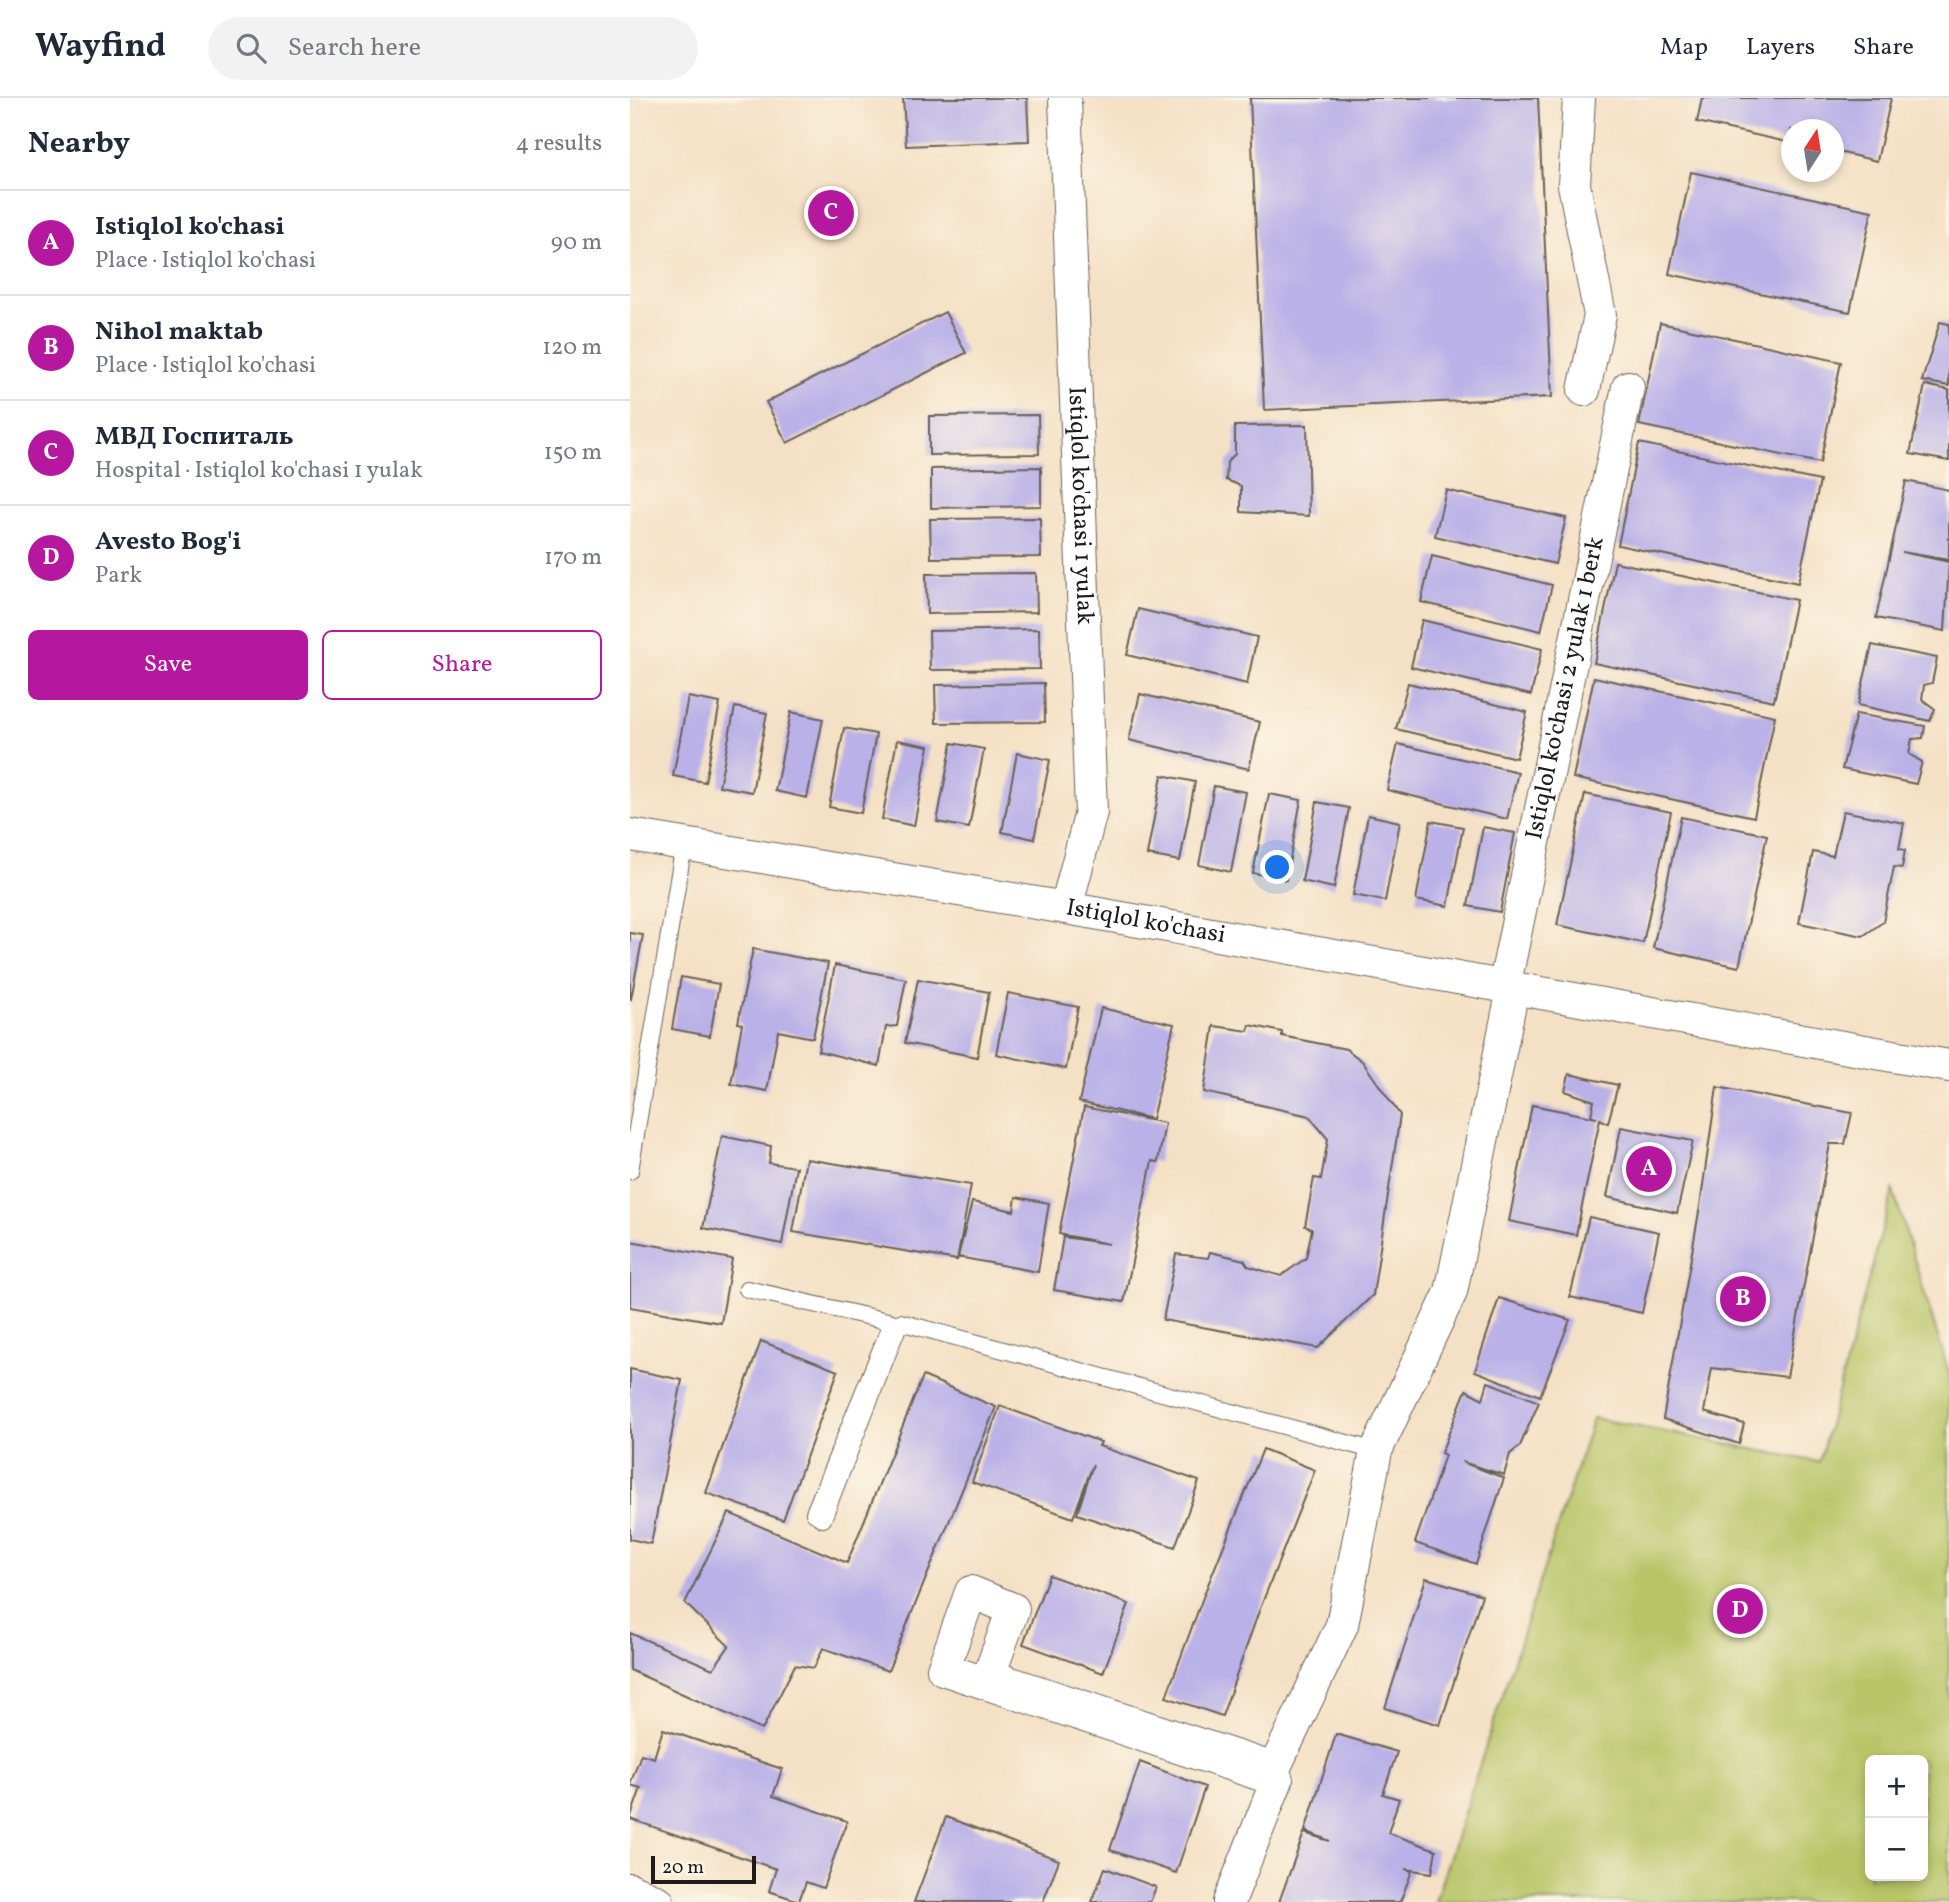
<!DOCTYPE html>
<meta charset="utf-8">
<style>
:root{--surface:#fff;--page:#f2f2f3;--text:#1f2937;--muted:#747a83;--line:#e0e1e3;--accent:#b5179e}
body{margin:0;font-family:Vollkorn,serif;background:var(--page);color:var(--text)}
.controls{position:absolute;right:21px;bottom:21px;display:grid;overflow:hidden;border-radius:10px;box-shadow:0 4px 10px #0003}
.controls button{width:63px;height:63px;display:grid;place-items:center;padding:0;border:0;border-bottom:2px solid var(--line);background:var(--surface);color:var(--text);font:35px sans-serif}
.compass{position:absolute;left:1151px;top:21px;width:63px;height:63px;border-radius:50%;background:var(--surface);box-shadow:0 4px 10px #0003;rotate:12deg}
.scale{position:absolute;left:21px;bottom:18px;width:105px;box-sizing:border-box;padding-left:7px;border:4px solid #1c1c1c;border-top:0;font-size:19px;line-height:24px;white-space:nowrap;color:#1c1c1c;-webkit-text-stroke:5px #fcf5e5;paint-order:stroke}
.you{position:absolute;left:648px;top:770px;width:24px;height:24px;margin:-18px;border:5px solid #fff;border-radius:50%;background:#1a73e8;box-shadow:0 0 0 10px #1a73e833}
.badge{display:grid;place-items:center;width:46px;height:46px;border-radius:50%;background:var(--accent);color:#fff;font-size:23px;font-weight:700}
.pin{position:absolute;translate:-50% -50%;border:4px solid #fff;box-shadow:0 2px 7px #0006}
.list{margin:0;padding:0;list-style:none}
h2{display:flex;justify-content:space-between;align-items:center;height:91px;margin:0;padding:0 28px;font-size:30px}
h2 small{font-size:23px;font-weight:400;color:var(--muted)}
.list li{display:grid;grid-template-columns:46px 1fr auto;gap:21px;align-items:center;box-sizing:border-box;height:105px;padding:0 28px;border-top:2px solid var(--line)}
.list b{display:block;font-size:26px;white-space:nowrap}
.list p{margin:0;font-size:23px;white-space:nowrap;color:var(--muted)}
.list em{font-size:23px;font-style:normal;color:var(--muted)}
.actions{display:flex;gap:14px;padding:21px 28px}
.actions a{flex:1;padding:16px 0;border:2px solid var(--accent);border-radius:10px;text-align:center;font-size:24px;color:var(--accent)}
.actions .main{background:var(--accent);color:#fff}
.icon{flex:none;width:38px;height:38px;fill:none;stroke:currentColor;stroke-width:2;stroke-linecap:round;stroke-linejoin:round}
.map{position:relative;flex:none;width:1319px;height:1804px;overflow:hidden}
header{display:flex;align-items:center;gap:42px;box-sizing:border-box;height:98px;padding:0 35px;background:var(--surface);border-bottom:2px solid var(--line)}
header strong{font-size:33px}
nav{display:flex;gap:38px;margin-inline-start:auto;font-size:24px}
.search{width:490px;height:63px;background:var(--page);display:flex;align-items:center;gap:18px;box-sizing:border-box;padding:0 24px;border-radius:38px;color:var(--muted);font-size:26px}
main{display:flex}
aside{flex:1;background:var(--surface)}
.map>svg:first-child{display:block}
</style>
<header>
<strong>Wayfind</strong>
<div class="search"><svg class="icon" aria-label="search" viewBox="0 0 24 24"><circle cx="10" cy="10" r="6"/><path d="M15 15l6 6"/></svg>Search here</div>
<nav><a>Map</a><a>Layers</a><a>Share</a></nav>
</header>
<main>
<aside>
<h2>Nearby<small>4 results</small></h2>
<ul class="list">
<li><span class="badge">A</span><div><b>Istiqlol ko'chasi</b><p>Place · Istiqlol ko'chasi</p></div><em>90 m</em></li>
<li><span class="badge">B</span><div><b>Nihol maktab</b><p>Place · Istiqlol ko'chasi</p></div><em>120 m</em></li>
<li><span class="badge">C</span><div><b>МВД Госпиталь</b><p>Hospital · Istiqlol ko'chasi 1 yulak</p></div><em>150 m</em></li>
<li><span class="badge">D</span><div><b>Avesto Bog'i</b><p>Park</p></div><em>170 m</em></li>
</ul>
<div class="actions"><a class="main">Save</a><a>Share</a></div>
</aside>
<div class="map">
<svg width="1319" height="1804" viewBox="0 0 1319 1804">
<rect width="100%" height="100%" fill="#fcf5e5"/>
<filter id="ink" filterUnits="userSpaceOnUse"><feTurbulence type="fractalNoise" baseFrequency=".0143" numOctaves="2"/><feDisplacementMap in="SourceGraphic" scale="14" xChannelSelector="R" yChannelSelector="G"/><feConvolveMatrix kernelMatrix="1 2 1 2 8 2 1 2 1" color-interpolation-filters="sRGB"/></filter>
<filter id="wash" filterUnits="userSpaceOnUse"><feTurbulence type="fractalNoise" baseFrequency=".00686" numOctaves="4" result="noise"/><feDisplacementMap in="SourceGraphic" scale="28" xChannelSelector="R" yChannelSelector="G"/><feGaussianBlur stdDeviation="1.57" result="paint"/><feColorMatrix in="noise" values="0 0 0 0 0 0 0 0 0 0 0 0 0 0 0 0 0 1.4 0 .05"/><feComposite in="paint" operator="in"/></filter>
<g filter="url(#wash)">
<rect width="100%" height="100%" fill="#f4e0c4"/>
<path fill="#b8c466" stroke="#6a7041" stroke-width="2" fill-rule="evenodd" d="M1263 1092 1319 1275V1804H805L963 1320 1189 1364ZM1240 1662H1293V1778H1240Z"/>
<g id="blocks">
<path fill="#b9b1e7" d="M273 0H397L399 43 276 48Z
M620 0H908L922 299 634 312Z
M1072 0H1261L1247 63 1204 53V32H1161V45L1067 24Z
M1061 74 1242 113 1220 214 1039 176Z
M315 214 336 255 157 345 136 304Z
M1310 224 1319 226V288L1292 283Z
M1030 225 1211 264 1190 365 1009 327Z
M1295 287 1319 292V363L1280 356Z
M408 317 409 356 299 357V318Z
M677 327 679 418 611 414V388L596 382 597 364 605 356V328Z
M1009 345 1190 383 1168 485 988 447Z
M411 369V408L301 410V371Z
M1276 383 1319 392V462L1272 454 1319 464 1315 533 1246 520Z
M816 392 936 420 925 466 805 438Z
M410 420 411 459 301 460 300 421Z
M802 458 922 487 911 533 791 504Z
M985 464 1166 502 1144 603 964 565Z
M406 475 407 514 297 516 296 476Z
M508 511 627 539 617 586 497 557Z
M792 522 912 551 901 597 781 569Z
M409 531 410 571 300 572 299 533Z
M1242 547 1307 560 1302 585 1294 587 1292 601 1305 611 1300 623 1228 607Z
M964 579 1145 618 1124 719 943 680Z
M414 585 415 624 306 625 305 587Z
M778 585 897 614 886 660 766 631Z
M510 596 630 624 619 671 499 642Z
M58 599 90 605 75 684 43 678Z
M105 609 137 615 122 694 89 688Z
M161 614 193 621 177 700 145 693Z
M1226 616 1295 628 1293 640 1282 641 1279 656 1292 664 1286 686 1212 671Z
M214 630 246 636 231 715 199 709Z
M267 642 299 648 284 728 252 721Z
M322 645 354 651 339 730 307 724Z
M768 646 888 674 877 721 757 692Z
M387 655 420 662 404 741 372 734Z
M532 677 565 684 550 763 517 757Z
M584 688 616 694 601 774 569 767Z
M639 696 671 702 656 782 623 775Z
M955 696 1041 714 1013 845 927 827Z
M687 704 719 710 704 790 672 783Z
M1213 713 1274 725 1269 751 1275 752 1272 770 1264 769 1253 824 1233 838 1169 825 1183 754 1203 758Z
M738 717 770 724 755 803 723 797Z
M1051 719 1137 737 1109 869 1023 850Z
M801 723 833 729 818 808 786 802Z
M853 729 885 735 870 814 838 808Z
M0 835 13 837 1 901 0 900Z
M123 851 198 865 183 940 148 933 137 993 101 986 112 926 108 925Z
M205 867 276 881 267 928 256 929 249 968 188 953Z
M51 879 89 886 80 938 42 931Z
M288 881 359 894 347 959 275 945Z
M378 895 448 909 436 971 366 956Z
M471 910 544 926 522 1021 449 1004Z
M620 927 652 934V938L716 951 732 963 770 1017 743 1197 688 1250 533 1222 546 1156 578 1160 580 1154 614 1162 618 1168 651 1178 676 1160 682 1131 675 1128 684 1080 691 1081 698 1041 679 1018 574 994 584 928 618 933Z
M939 976 988 987 978 1025 970 1021 946 1137 879 1123 902 1007 967 1020 961 1017 964 1003 935 993Z
M1087 989 1222 1015 1215 1046H1200L1157 1279 1082 1270 1074 1314 1114 1326 1109 1346 1033 1321 1070 1108Z
M454 1009 535 1025 528 1064 522 1063 494 1204 424 1192 433 1139 479 1146 429 1136Z
M991 1029 1063 1043 1047 1115 977 1099Z
M92 1038 141 1048 139 1065 166 1069 152 1146 73 1130Z
M176 1061 341 1087 327 1162 163 1134Z
M386 1099 419 1105 408 1174 328 1159 342 1104 384 1113Z
M959 1119 1029 1134 1012 1215 940 1199Z
M0 1143 102 1161 91 1225 0 1209Z
M869 1200 940 1222 910 1298 845 1273Z
M131 1243 208 1273 153 1422 76 1395Z
M0 1271 52 1282 21 1446 0 1441Z
M293 1278 366 1309 258 1573 193 1550 184 1570 165 1567 132 1632 0 1572V1535L83 1571 99 1548 55 1505 99 1415 217 1465Z
M858 1284 909 1304 890 1348 880 1356 874 1377 832 1364 874 1380 846 1466 785 1445 815 1357 811 1355 836 1292 853 1301Z
M370 1308 471 1344 469 1348 569 1383 545 1449 447 1416 463 1366 443 1420 342 1384Z
M633 1351 685 1372 629 1513 592 1618 536 1599 575 1494Z
M419 1477 499 1506 473 1575 393 1546Z
M796 1480 852 1497 810 1627 755 1610Z
M33 1631 152 1671 143 1698 217 1723 193 1790 176 1784 169 1803 139 1793 146 1771 0 1721 11 1690 0 1687 11 1656 24 1660Z
M706 1636 767 1654 753 1696 769 1701 758 1735 806 1752 802 1775 775 1771 782 1773 770 1804H649L674 1735 700 1743 675 1733Z
M510 1664 575 1689 546 1775 480 1752Z
M316 1719 429 1762 413 1804H284Z
M475 1770 526 1789 520 1804H462Z"/>
</g>
</g>
<g filter="url(#ink)">
<use href="#blocks" fill-opacity="0" stroke="#686157" stroke-width="2"/>
<g fill="none" stroke-linecap="round" stroke-linejoin="round">
<g stroke="#686157" stroke-width="18">
<path id="lane" d="M0 1073 54 746
M117 1191 262 1224 184 1415 193 1421 270 1224 746 1353"/>
</g>
<g stroke="#686157" stroke-width="34">
<g id="street">
<path id="s1" d="M435 0 461 714 436 810"/>
<path d="M949 0 944 87 970 217 954 292"/>
<path id="s2" d="M0 737 436 810 1319 968"/>
<path id="s3" d="M874 890 998 289"/>
<path d="M0 1791 28 1804"/>
<path d="M599 1804 647 1682 313 1571 341 1494 383 1511 359 1578 644 1671 712 1527 746 1353 821 1194 883 891"/>
</g>
</g>
<use href="#lane" stroke="#fff" stroke-width="16"/>
<use href="#street" stroke="#fff" stroke-width="32"/>
</g>
</g>
<g text-anchor="middle" dominant-baseline="central" stroke-width="5" stroke-linejoin="round" paint-order="stroke">
<g font-size="24" fill="#1c1c1c" stroke="#fcf5e5">
<text stroke="none"><textPath href="#s1" startOffset="408">Istiqlol ko'chasi 1 yulak</textPath></text>
<text stroke="none"><textPath href="#s3" startOffset="306">Istiqlol ko'chasi 2 yulak 1 berk</textPath></text>
<text stroke="none"><textPath href="#s2" startOffset="523">Istiqlol ko'chasi</textPath></text>
</g>
</g>
</svg>
<div class="controls">
<button>+</button>
<button>−</button>
</div>
<svg class="compass" viewBox="-18 -18 36 36"><path d="M0-13l5 13h-10z" fill="#e53935"/><path d="M0 13l5-13h-10z" fill="#747a83"/></svg>
<div class="scale">20 m</div>
<div class="you"></div>
<div class="pin badge" style="left:1019px;top:1071px">A</div>
<div class="pin badge" style="left:1113px;top:1201px">B</div>
<div class="pin badge" style="left:201px;top:115px">C</div>
<div class="pin badge" style="left:1110px;top:1513px">D</div>
</div>
</main>
